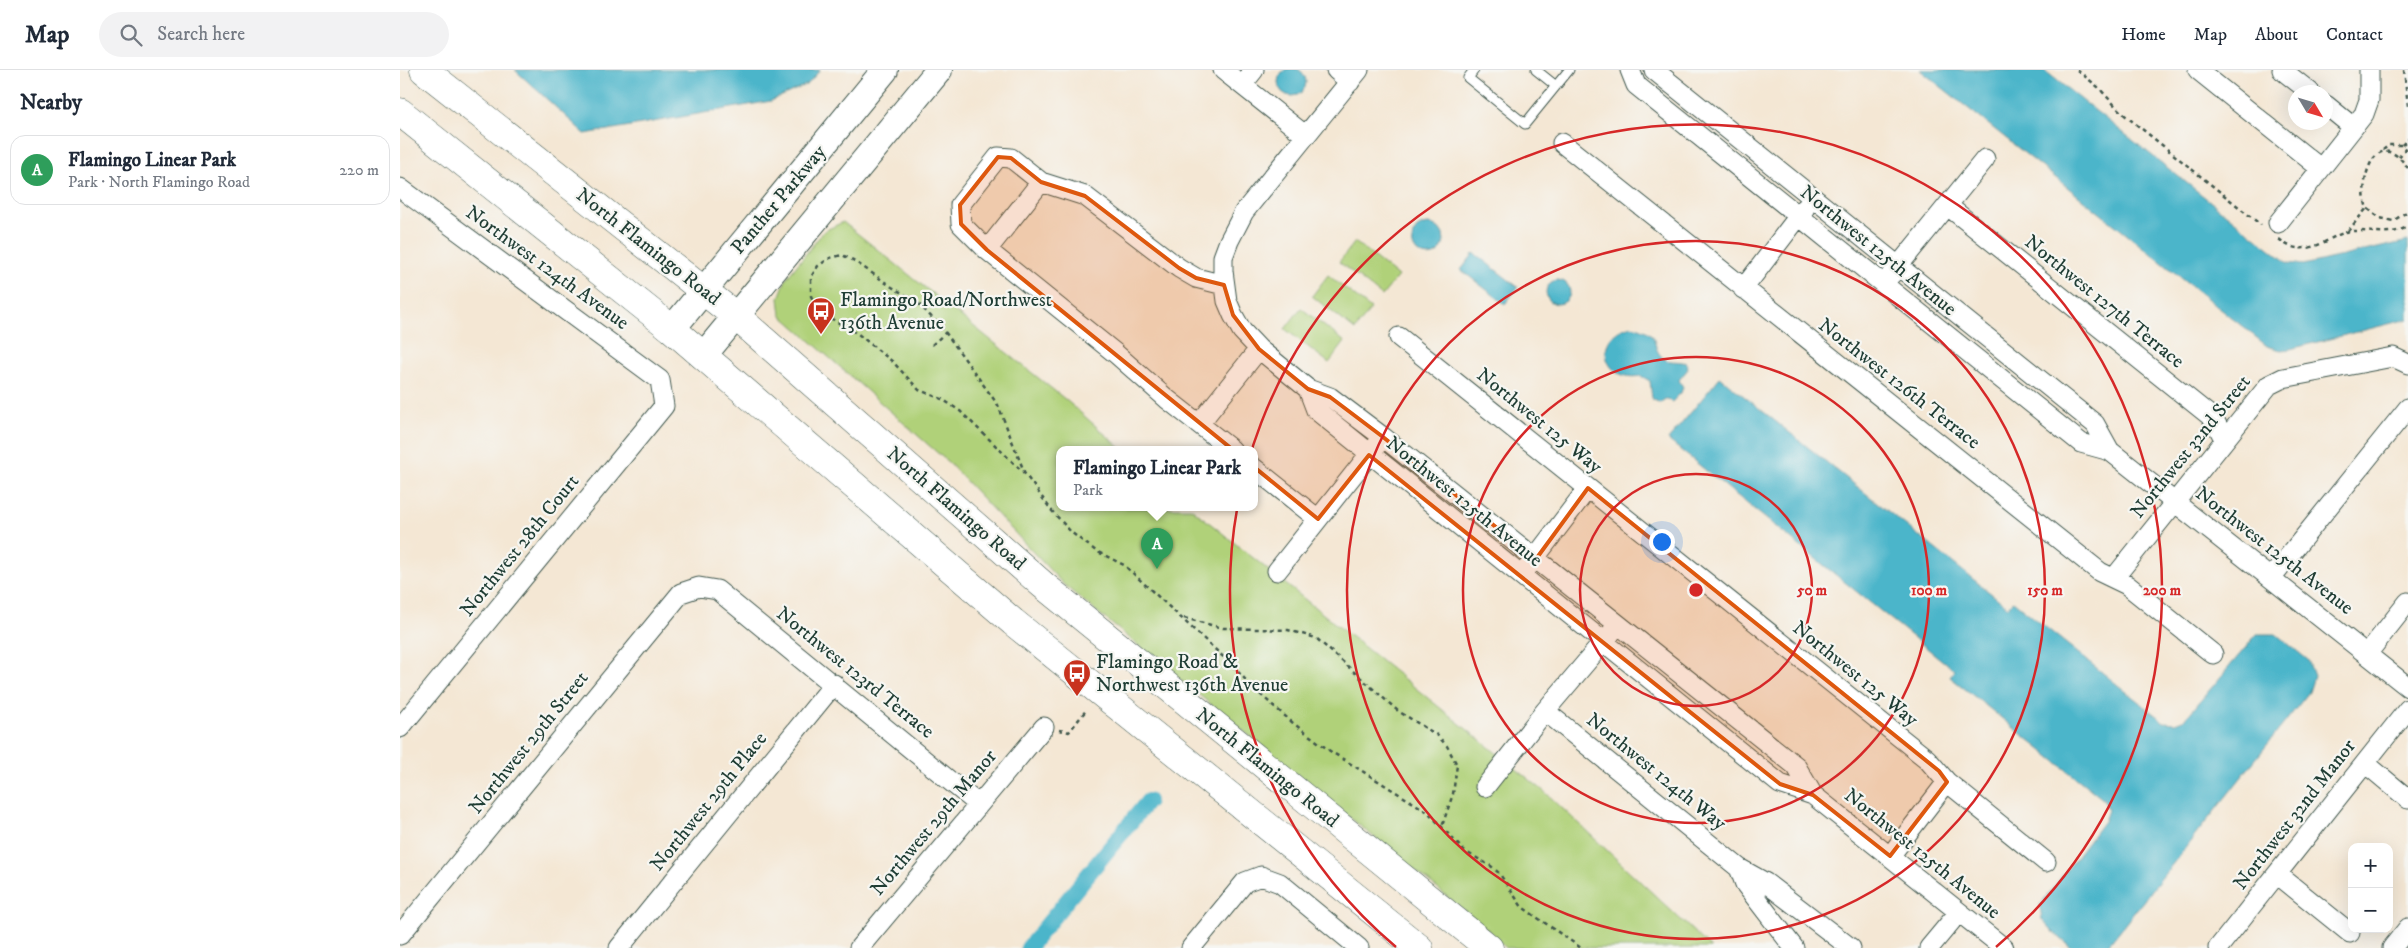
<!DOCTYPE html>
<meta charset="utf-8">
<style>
:root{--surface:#fff;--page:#f2f2f3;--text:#1f2937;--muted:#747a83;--line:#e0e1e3;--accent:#0f766e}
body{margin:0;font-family:"IM FELL DW Pica",serif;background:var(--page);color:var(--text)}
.controls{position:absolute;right:15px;bottom:15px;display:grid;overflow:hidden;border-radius:10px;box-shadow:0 5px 20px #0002}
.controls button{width:45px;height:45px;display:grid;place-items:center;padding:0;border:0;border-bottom:1px solid var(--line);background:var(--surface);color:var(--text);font:25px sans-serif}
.compass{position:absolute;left:1888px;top:15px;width:45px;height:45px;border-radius:50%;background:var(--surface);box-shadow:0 5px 20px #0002;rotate:128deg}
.you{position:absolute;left:1261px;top:471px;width:18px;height:18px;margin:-12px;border:4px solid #fff;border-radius:50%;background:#1a73e8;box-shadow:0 0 0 8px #1a73e833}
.badge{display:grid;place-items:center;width:32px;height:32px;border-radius:50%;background:var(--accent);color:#fff;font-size:16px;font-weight:700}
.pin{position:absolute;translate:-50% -41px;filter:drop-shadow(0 1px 2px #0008)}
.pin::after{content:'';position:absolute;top:26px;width:18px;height:15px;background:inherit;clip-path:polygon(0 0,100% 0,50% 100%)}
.popup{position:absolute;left:656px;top:376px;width:202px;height:65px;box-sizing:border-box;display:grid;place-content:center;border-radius:10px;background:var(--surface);filter:drop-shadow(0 1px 4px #0005);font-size:16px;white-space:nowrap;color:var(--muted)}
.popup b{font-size:19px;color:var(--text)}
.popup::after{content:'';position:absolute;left:50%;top:100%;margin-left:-10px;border:10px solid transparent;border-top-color:var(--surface)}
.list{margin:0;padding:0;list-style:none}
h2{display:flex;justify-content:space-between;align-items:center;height:65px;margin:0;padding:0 20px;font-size:21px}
h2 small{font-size:16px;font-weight:400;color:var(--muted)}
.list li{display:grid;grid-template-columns:32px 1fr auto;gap:15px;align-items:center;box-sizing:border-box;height:70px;margin:0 10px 10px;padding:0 10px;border:1px solid var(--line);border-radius:15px}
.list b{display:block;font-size:19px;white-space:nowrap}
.list p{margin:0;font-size:16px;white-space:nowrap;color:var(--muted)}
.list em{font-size:16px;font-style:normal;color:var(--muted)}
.icon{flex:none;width:28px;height:28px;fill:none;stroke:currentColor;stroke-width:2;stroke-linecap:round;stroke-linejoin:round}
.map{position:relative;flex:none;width:2008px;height:878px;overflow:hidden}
header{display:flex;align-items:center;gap:30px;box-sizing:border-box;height:70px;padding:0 25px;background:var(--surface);border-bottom:1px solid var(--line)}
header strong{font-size:24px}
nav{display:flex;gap:28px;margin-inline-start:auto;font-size:18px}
.search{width:350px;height:45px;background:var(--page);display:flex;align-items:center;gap:12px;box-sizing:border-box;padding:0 18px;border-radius:28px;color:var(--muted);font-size:19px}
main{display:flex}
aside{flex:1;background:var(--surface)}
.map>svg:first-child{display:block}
</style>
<header>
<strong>Map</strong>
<div class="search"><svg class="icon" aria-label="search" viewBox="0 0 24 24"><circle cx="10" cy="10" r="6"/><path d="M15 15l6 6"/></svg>Search here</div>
<nav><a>Home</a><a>Map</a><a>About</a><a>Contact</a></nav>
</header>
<main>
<aside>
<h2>Nearby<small></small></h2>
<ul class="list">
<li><span class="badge" style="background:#2e9e5b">A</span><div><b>Flamingo Linear Park</b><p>Park · North Flamingo Road</p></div><em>220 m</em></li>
</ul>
</aside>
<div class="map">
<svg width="2008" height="878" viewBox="0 0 2008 878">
<rect width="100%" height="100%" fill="#f6f6f2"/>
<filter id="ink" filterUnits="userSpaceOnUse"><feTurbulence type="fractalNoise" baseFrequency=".02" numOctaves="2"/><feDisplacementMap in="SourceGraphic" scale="10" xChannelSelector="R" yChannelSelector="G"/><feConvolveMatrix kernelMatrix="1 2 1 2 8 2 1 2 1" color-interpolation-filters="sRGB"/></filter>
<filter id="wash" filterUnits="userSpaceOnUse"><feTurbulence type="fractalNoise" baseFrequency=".0096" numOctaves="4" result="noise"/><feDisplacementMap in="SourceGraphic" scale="20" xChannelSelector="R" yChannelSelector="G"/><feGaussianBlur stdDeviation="1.12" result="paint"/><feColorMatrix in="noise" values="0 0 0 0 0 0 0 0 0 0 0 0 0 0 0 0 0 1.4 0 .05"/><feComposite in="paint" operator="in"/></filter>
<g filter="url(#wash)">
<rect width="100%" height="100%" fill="#f4e7d4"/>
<path fill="#b0d179" stroke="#688756" d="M443 152 666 330 723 380H660V438H791L1145 722 1311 878H1106L1087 859 664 515 549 393 381 245 379 228 386 209 424 161Z
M955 172 998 206 982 226 939 192Z
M928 205 971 239 955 260 912 226Z
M901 238 945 272 929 293 885 259Z"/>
<path fill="#4cb5ca" stroke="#36797f" d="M878 12a14 14 0 1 1 28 0a14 14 0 1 1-28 0Z
M115 0H420L408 14 371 31 185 64Z
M1520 0H1644L1888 193 1903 195 2008 171V249L1890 279 1881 280 1867 276Z
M1012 170a16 16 0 1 1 32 0a16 16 0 1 1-32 0Z
M1074 183 1118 217 1105 234 1061 200Z
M1146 222a12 12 0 1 1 24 0a12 12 0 1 1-24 0Z
M1232 256C1263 263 1249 275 1263 288 1269 293 1278 290 1286 293L1288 299 1279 310 1283 317 1281 323 1272 332 1265 329 1260 333 1252 329 1250 311 1241 306C1201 313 1192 264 1232 256Z
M1320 307 1608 537 1613 531 1764 652 1775 653 1785 649 1857 564H1876L1908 590 1914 606 1909 622 1706 878H1672L1653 862 1642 850 1640 835 1704 751 1708 740 1704 730 1550 607 1554 600 1268 370Z"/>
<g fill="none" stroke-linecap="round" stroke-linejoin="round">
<path stroke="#4cb5ca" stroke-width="16" d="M628 878 748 731"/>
</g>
</g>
<g filter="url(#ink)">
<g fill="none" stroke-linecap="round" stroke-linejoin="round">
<g stroke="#3f564c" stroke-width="11">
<path id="service" d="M1074 0 1068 8 1125 54 1169 0
M1136 0 1156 16"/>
</g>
<g stroke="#3f564c" stroke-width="21">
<path id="minor" d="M823 0 906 66
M936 0 950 12
M959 0 844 142 829 171 823 187V201L827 231 833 245 842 261 859 279 908 319 930 327 983 367 1396 696 1413 725
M1230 0 1236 15 1681 373 1710 381
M1254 0 1695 354 1710 381 2008 617
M1798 0 1920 98
M1882 0 1910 22
M842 15 854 0
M1926 35 1953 57
M1162 73 1700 502 1727 515 1813 584
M641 112 611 88 598 87 560 135 561 154 587 180 715 283 767 329 832 380
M0 118 260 310 264 336 0 658
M1548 136 1814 349 1824 369
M1878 153 1964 44 1969 30V0
M587 180 641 112 685 126 779 198 796 208 824 215
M1491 205 1585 89
M1343 219 1405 138
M999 267 1527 689 1547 712 1646 792
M908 319 916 340 1380 714 1413 725 1604 878
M799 354 859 279
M854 398 918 449
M1128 497 1188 418
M877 501 976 376
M1714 508 1869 315 1883 308 1993 287 2008 294
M1871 508 2008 338
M1967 584 2008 532
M1145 641 1339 798 1366 813 1451 878
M1965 693 2008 729
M1085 717 1145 641 1211 563
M1490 786 1547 712
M1339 798 1345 814 1394 878
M1877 804 1950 863
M0 865 281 523 299 517 317 520 578 734
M219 878 434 614
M459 878 644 657
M791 878 845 812 861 806 880 813 959 878
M1529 878 1559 842
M1818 878 2008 639
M1992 878 2008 858"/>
</g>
<g stroke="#3f564c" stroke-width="28">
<path id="secondary" d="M272 259 485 0
M303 286 539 0"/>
</g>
<g stroke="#3f564c" stroke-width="29">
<path id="trunk" d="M24 0 337 247 643 515 1089 878
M0 42 272 259 613 552 1019 878"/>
</g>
<path stroke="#3f564c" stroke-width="2.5" stroke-dasharray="4 4" stroke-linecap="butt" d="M1677 0 1698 17 1721 42 1861 155
M2004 0 2008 36
M2002 75 2008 69
M1983 80 1989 75H2002L2005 79 1999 87
M2008 98C1975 52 1957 114 1967 138L1980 148 1993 151 2008 141
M1948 161 1967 138
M1879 169C1887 176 1894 179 1904 178 1921 178 1935 163 1951 161 1969 160 1993 167 2008 156
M532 275 546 262
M625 404 598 335 543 259 517 232 492 217 453 190 442 185 430 188 418 196 411 207V226L418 241 458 264 493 292 519 320 542 329 560 341 625 404 652 441 672 463 696 481 724 495 832 595 853 618 893 653 930 681 1028 742 1064 781 1091 796 1099 803 1122 837 1181 878
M784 548 823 558 888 560 916 568 998 641 1037 665 1047 676 1057 695 1053 724 1042 756
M659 660 669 662 687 639"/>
<use href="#service" stroke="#fff" stroke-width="9"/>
<use href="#minor" stroke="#fff" stroke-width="19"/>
<use href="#secondary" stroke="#fff" stroke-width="26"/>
<use href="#trunk" stroke="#fff" stroke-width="28"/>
</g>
</g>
<path fill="#de580e" fill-opacity="0.2" stroke="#de580e" stroke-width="4" stroke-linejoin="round" d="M598 87 611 88 641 112 685 126 779 198 796 208 824 215 833 245 859 279 908 319 930 327 983 367 1136 489 1188 418 1539 701 1547 712 1490 786 1413 725 1380 714 969 385 918 449 587 180 561 154 560 135Z"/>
<g fill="none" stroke="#d62828" stroke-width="2.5">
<circle cx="1296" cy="520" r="116"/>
<circle cx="1296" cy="520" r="233"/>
<circle cx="1296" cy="520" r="349"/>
<path d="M996 877A466 466 0 1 1 1596 877"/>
</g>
<defs>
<g id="bus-pin" transform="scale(1.4375)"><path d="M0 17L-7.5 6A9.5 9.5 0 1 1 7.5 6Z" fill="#c8321e" stroke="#f6f6f2"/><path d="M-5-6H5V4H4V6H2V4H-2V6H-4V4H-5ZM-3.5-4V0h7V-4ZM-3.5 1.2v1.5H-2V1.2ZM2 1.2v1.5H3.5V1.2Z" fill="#fff"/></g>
</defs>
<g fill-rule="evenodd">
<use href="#bus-pin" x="421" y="241"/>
<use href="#bus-pin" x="677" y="603"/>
</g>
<g text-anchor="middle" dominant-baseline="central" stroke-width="4.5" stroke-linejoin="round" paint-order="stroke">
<g font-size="20" fill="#1f3d34" stroke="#f6f6f2">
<text transform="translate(379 130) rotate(-50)">Panther Parkway</text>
<text transform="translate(248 177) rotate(38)">North Flamingo Road</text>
<text transform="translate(1478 181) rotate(39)">Northwest 125th Avenue</text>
<text transform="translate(147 198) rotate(36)">Northwest 124th Avenue</text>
<text transform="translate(1704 232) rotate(39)">Northwest 127th Terrace</text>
<text transform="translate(1499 314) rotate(38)">Northwest 126th Terrace</text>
<text transform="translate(1139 351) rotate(39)">Northwest 125 Way</text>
<text transform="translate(1791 377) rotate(-51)">Northwest 32nd Street</text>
<text transform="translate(1064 432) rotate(39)">Northwest 125th Avenue</text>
<text transform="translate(556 439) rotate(41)">North Flamingo Road</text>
<text transform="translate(120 476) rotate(-51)">Northwest 28th Court</text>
<text transform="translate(1874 481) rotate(38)">Northwest 125th Avenue</text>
<text transform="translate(455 603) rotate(39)">Northwest 123rd Terrace</text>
<text transform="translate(1455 604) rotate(39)">Northwest 125 Way</text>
<text transform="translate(129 673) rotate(-51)">Northwest 29th Street</text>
<text transform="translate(867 698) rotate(39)">North Flamingo Road</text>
<text transform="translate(1256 702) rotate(39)">Northwest 124th Way</text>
<text transform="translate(309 732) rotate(-51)">Northwest 29th Place</text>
<text transform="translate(1895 745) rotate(-52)">Northwest 32nd Manor</text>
<text transform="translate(534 753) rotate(-50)">Northwest 29th Manor</text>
<text transform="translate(1522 784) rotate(39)">Northwest 125th Avenue</text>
</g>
<g font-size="20" fill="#1f3d34" stroke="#f6f6f2" text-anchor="start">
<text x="440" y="230">Flamingo Road/Northwest<tspan x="440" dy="23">136th Avenue</tspan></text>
<text x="696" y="592">Flamingo Road &amp;<tspan x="696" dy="23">Northwest 136th Avenue</tspan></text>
</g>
</g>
<circle cx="1296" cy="520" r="8" fill="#d62828" stroke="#f6f6f2" stroke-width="2.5"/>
<g font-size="15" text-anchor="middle" font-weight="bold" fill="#d62828" stroke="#f6f6f2" stroke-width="4.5" stroke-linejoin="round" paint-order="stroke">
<text x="1412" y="525">50 m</text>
<text x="1529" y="525">100 m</text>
<text x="1645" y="525">150 m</text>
<text x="1762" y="525">200 m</text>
</g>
</svg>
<div class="controls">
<button>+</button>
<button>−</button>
</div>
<svg class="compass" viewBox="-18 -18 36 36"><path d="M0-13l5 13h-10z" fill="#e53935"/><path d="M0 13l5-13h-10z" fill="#747a83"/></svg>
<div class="you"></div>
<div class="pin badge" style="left:757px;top:499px;background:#2e9e5b">A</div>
<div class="popup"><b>Flamingo Linear Park</b>Park</div>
</div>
</main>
